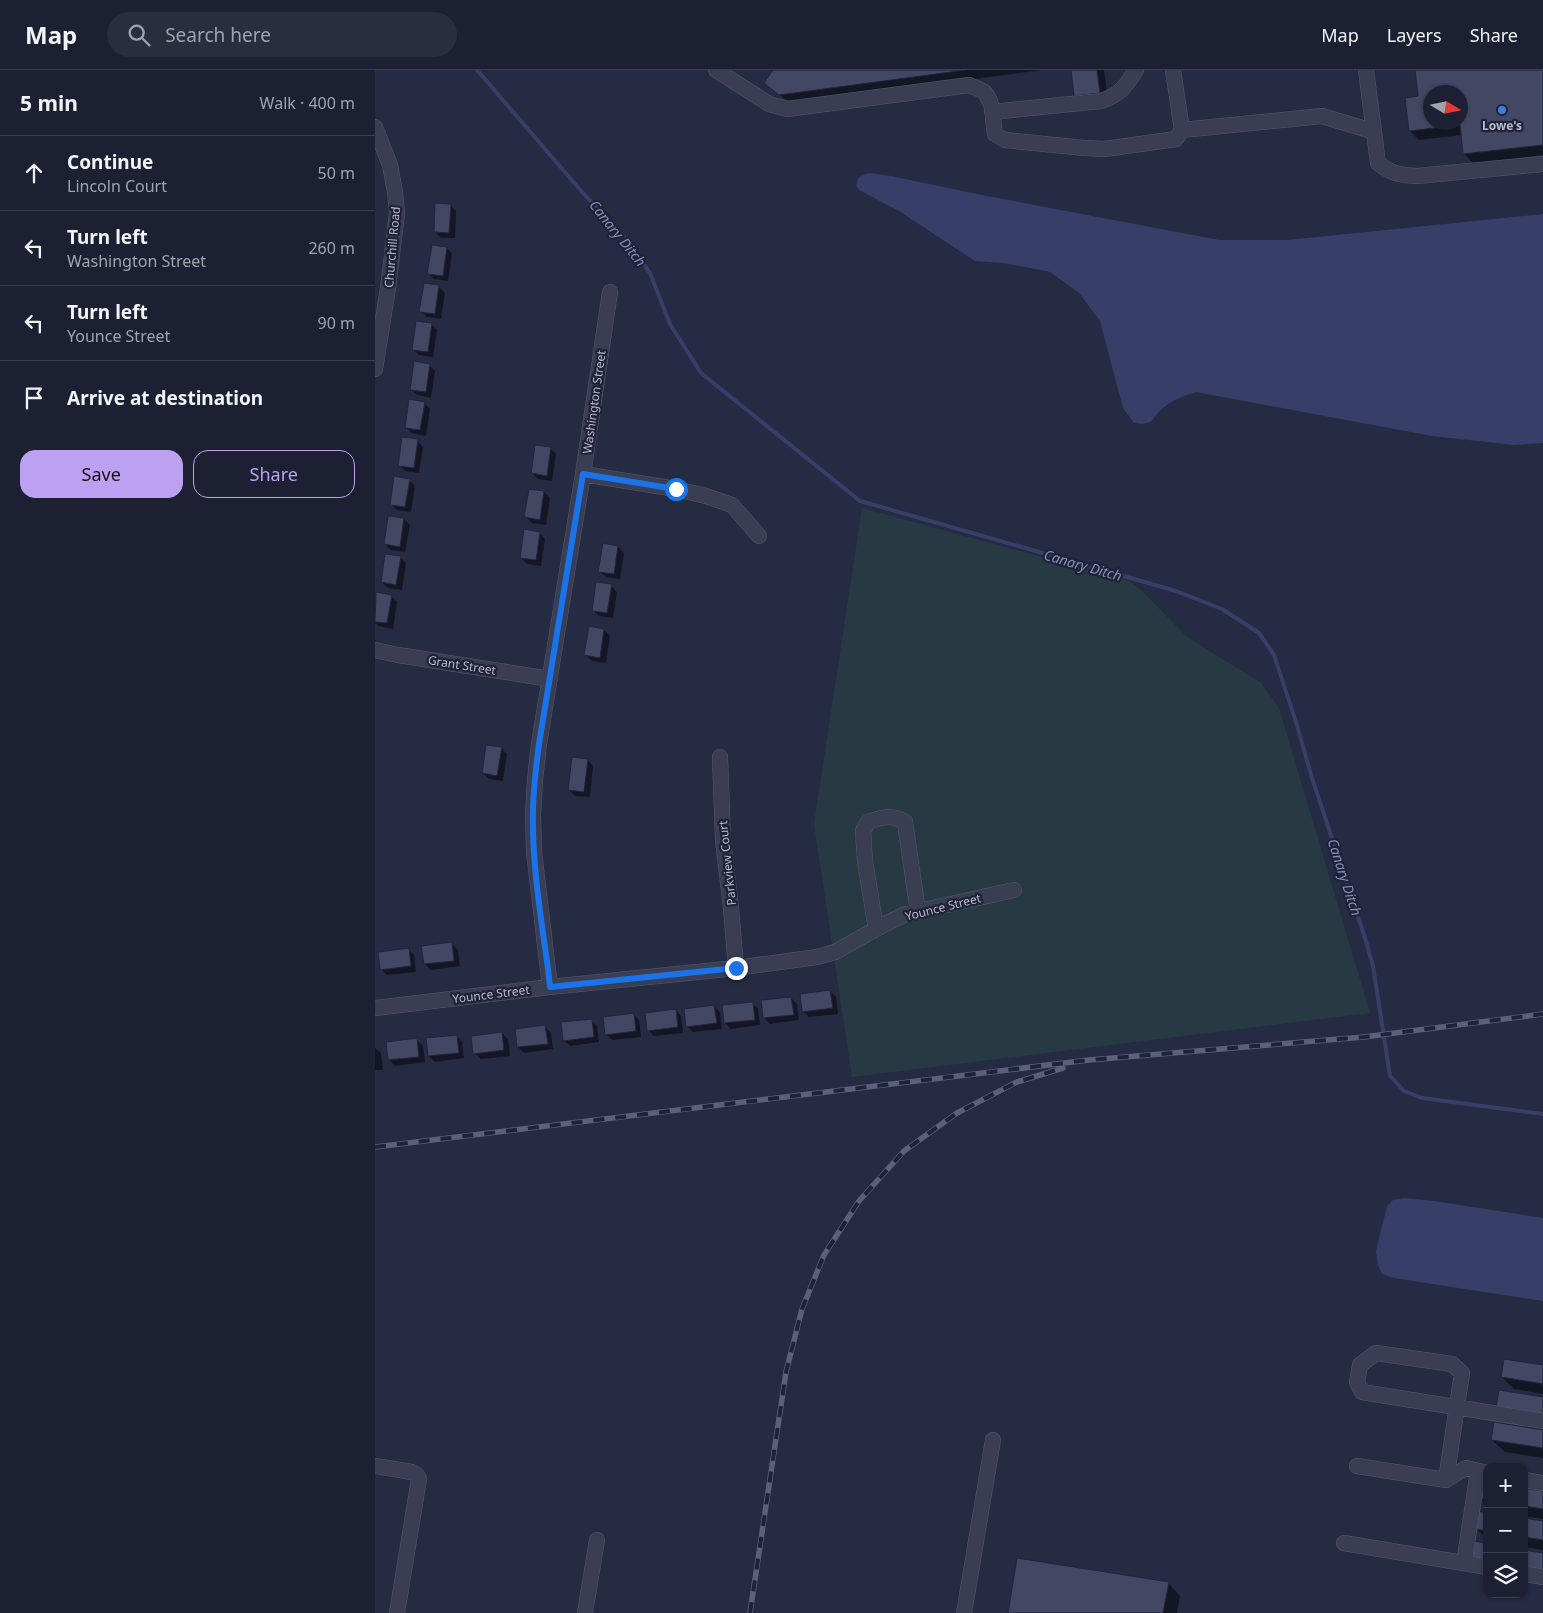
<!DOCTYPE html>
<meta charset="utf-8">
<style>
:root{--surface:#1c2032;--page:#292d3e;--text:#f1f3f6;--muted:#a0a3ac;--line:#3a3e4d;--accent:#bca0f2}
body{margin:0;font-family:"Noto Sans",sans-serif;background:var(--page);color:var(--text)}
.controls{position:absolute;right:15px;bottom:15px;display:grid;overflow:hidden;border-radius:10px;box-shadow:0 1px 4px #0004}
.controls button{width:45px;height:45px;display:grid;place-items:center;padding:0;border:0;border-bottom:1px solid var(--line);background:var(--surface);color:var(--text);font:25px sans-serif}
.compass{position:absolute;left:1048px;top:15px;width:45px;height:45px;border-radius:50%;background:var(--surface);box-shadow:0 1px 4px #0004;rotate:100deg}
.stop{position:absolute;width:15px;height:15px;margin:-11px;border:4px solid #1a73e8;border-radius:50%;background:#fff}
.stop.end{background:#1a73e8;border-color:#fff;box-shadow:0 1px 5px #0008}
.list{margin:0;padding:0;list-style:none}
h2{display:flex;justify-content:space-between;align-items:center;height:65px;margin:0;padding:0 20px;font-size:21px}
h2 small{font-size:16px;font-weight:400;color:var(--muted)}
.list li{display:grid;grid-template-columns:32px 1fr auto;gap:15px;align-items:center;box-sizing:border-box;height:75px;padding:0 20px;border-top:1px solid var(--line)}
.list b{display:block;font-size:19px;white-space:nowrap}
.list p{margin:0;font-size:16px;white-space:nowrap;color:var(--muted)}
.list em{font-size:16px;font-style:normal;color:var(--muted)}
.actions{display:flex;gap:10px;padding:15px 20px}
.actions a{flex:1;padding:11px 0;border:1px solid var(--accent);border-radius:15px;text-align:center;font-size:18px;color:var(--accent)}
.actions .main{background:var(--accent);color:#111}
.icon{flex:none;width:28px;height:28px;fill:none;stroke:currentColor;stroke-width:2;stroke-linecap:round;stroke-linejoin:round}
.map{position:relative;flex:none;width:1168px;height:1543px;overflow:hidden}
header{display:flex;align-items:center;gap:30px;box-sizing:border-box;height:70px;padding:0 25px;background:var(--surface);border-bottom:1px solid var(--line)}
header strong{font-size:24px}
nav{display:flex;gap:28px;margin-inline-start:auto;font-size:18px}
.search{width:350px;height:45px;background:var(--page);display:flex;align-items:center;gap:12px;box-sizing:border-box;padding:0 18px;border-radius:28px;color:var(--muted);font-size:19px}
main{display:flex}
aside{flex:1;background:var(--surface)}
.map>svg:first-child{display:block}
</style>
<header>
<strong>Map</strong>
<div class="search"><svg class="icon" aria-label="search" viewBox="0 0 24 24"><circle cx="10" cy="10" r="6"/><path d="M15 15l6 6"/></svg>Search here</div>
<nav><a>Map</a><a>Layers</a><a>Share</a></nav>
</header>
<main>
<aside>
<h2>5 min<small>Walk · 400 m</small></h2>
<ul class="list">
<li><svg class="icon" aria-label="ahead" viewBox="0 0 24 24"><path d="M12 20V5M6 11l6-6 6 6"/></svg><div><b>Continue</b><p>Lincoln Court</p></div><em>50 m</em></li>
<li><svg class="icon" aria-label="left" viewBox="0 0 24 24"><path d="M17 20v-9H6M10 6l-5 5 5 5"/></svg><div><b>Turn left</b><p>Washington Street</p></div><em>260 m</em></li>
<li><svg class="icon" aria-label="left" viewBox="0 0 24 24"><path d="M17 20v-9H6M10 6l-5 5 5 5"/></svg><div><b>Turn left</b><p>Younce Street</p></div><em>90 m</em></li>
<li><svg class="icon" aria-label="arrive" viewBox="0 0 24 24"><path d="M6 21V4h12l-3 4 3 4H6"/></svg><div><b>Arrive at destination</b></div></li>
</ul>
<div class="actions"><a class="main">Save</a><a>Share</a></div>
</aside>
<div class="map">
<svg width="1168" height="1543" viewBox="0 0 1168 1543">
<rect width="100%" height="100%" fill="#252b43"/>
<path fill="#273a44" d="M487 438 754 511 768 522 812 567 886 613 904 638 995 943 477 1007 439 754Z"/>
<path fill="#373f69" d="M494 103 516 106 607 125 844 170H912L1168 144V373L1139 375 1057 366 821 322C801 328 788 334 776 352L767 354 759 353 748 338 725 251 704 223 675 202 629 193 600 191 524 141 484 120 481 115 484 107Z
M1029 1128 1059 1131 1168 1148V1231L1019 1208 1007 1204 1003 1195 1001 1181 1012 1136 1018 1130Z"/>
<path fill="#0007" fill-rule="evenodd" d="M400 0H667L415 33 390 13Z
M697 0H729L733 31 709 34 700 25Z
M1042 0H1168V85L1098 93 1089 84 1087 65 1044 70 1035 61 1045 27ZM1056 22H1086V52H1056Z
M75 135 81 141 80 168H66L60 162Z
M72 178 77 184 73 211 59 209 53 203Z
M50 215 64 217 70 223 66 249 52 247 46 241Z
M56 254 62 260 58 287 44 285 38 279Z
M54 295 60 301 56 328 42 325 36 319Z
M49 333 55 339 51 366 37 363 31 358Z
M42 371 48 377 44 403 30 401 24 395Z
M175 378 181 384 177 411 163 409 157 403Z
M34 410 40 416 36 442 22 440 16 434Z
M169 422 175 428 171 455 157 453 151 447Z
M29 449 35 455 30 482 16 480 10 474Z
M164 463 170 469 166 496 152 494 146 488Z
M243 477 249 483 245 509 231 507 225 502Z
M25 487 31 493 27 520 13 518 7 512Z
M236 516 242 522 238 548 224 546 218 540Z
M2 524 16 526 22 532 18 559 4 556 0 553Z
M215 558 229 560 235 566 231 593 217 591 211 585Z
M126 678 132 684 128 711 114 709 108 703Z
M213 690 218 696 215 727 200 726 194 720Z
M77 874 83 880 85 896 56 900 50 894Z
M33 879 39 885 41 902 12 905 6 899Z
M455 921 461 927 463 944 434 947 428 941Z
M416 928 422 934 424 950 395 954 389 948Z
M377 933 383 939 385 955 356 959 350 953 348 936Z
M339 936 345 942 347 959 318 962 312 956Z
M301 940 306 946 308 963 279 966 273 960Z
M259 945 264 950 266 967 237 970 231 964Z
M216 950 222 956 224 972 195 976 189 970Z
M170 957 176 963 178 979 149 983 143 977Z
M127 963 133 969 135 986 106 989 100 983Z
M82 966 87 972 89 988 60 992 54 986 52 969Z
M42 970 48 976 50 992 20 996 15 990Z
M0 978 6 983 8 1000H0Z
M1130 1290 1168 1297V1324L1139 1319 1127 1307Z
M1120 1353 1168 1361V1388L1130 1382 1117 1370Z
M1149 1419 1168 1422V1449L1149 1446Z
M1112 1444V1469L1101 1459Z
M1149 1450 1168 1453V1480L1149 1477Z
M793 1513 805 1526 802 1543H634Z"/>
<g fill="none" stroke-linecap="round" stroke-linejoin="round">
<path stroke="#373f69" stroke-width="4" d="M102 0 208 123 253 171 275 203 295 254 326 303 485 431 801 521 847 539 884 563 899 585 921 652 937 708 990 868 998 896 1015 1006 1029 1021 1047 1028 1168 1044"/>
</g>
<path fill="#424763" stroke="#20253a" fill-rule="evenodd" d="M398 0H591L404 25 389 13Z
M696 0H722L725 23 699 26Z
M1040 0H1168V75L1088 84 1085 55 1034 61 1030 28 1043 26ZM1056 22H1086V52H1056Z
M60 133 76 134 74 163 59 162Z
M57 175 72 177 68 206 52 204Z
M49 213 64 215 60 244 44 242Z
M41 251 57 253 53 282 37 280Z
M39 291 55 294 51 322 35 320Z
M34 329 50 332 45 360 30 358Z
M27 367 43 369 39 398 23 396Z
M160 375 176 377 172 406 156 403Z
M19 406 35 409 30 437 15 435Z
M154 419 169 421 165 450 149 447Z
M13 446 29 448 25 477 9 474Z
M149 459 165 462 161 490 145 488Z
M228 473 243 476 239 504 223 502Z
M10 484 26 486 21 515 6 512Z
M221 512 237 514 232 543 217 541Z
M1 522 17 525 12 553 0 552Z
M214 556 229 559 225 588 209 585Z
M111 675 127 677 122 706 107 703Z
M197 687 213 689 209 722 193 720Z
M77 872 79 891 49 894 46 876Z
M34 878 36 896 5 900 3 882Z
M455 920 458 938 427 942 425 924Z
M416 927 419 945 388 948 386 930Z
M378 932 380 950 349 953 347 935Z
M339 935 342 953 311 957 309 939Z
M301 939 303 957 272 961 270 943Z
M259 943 261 961 230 965 228 947Z
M217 949 219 967 188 971 186 952Z
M170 955 173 974 142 977 140 959Z
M127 962 129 980 98 984 96 966Z
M82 965 84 983 53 986 51 968Z
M42 968 44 987 13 990 11 972Z
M1129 1289 1168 1295V1314L1126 1307Z
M1124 1320 1168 1327V1345L1121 1338Z
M1119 1352 1168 1360V1378L1116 1370Z
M1108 1411 1112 1412V1430L1105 1429Z
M1149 1418 1168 1421V1439L1149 1436Z
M1103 1441 1112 1443V1461L1100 1459Z
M1149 1448 1168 1451V1470L1149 1467Z
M1098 1471 1112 1473V1492L1095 1489Z
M1149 1480 1168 1483V1501L1149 1498Z
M642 1488 794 1512 788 1543H633Z"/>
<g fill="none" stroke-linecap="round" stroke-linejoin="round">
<g stroke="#55596d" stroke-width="16">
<path id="minor" d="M341 0 394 34 412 39 594 15C598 17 605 19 609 22 620 33 617 50 620 64L630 70 709 78 730 79 801 69 807 60 798 0
M991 0 1003 93C1016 104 1025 105 1042 106L1168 94
M617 42 726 31C746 24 750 17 761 0
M0 57 15 95 20 122 22 143 13 218 0 299
M807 60 947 46 997 61
M208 404 301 419 331 426 357 435 384 466
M0 580 23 585 175 609
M345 687 348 770 356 838 361 898
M501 859 490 791 488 761 493 752C507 747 517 744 530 752L543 842
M175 917 159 782 158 744 160 710 164 674 208 404 235 222
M0 938 175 917 361 898 442 887 460 882 510 854 531 844 639 820
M0 1396 37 1402 42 1405 44 1409 22 1543
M982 1396 1071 1410 1091 1398 1112 1403
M1071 1410 1087 1303 1077 1294 1001 1283 985 1295 982 1312 987 1322 1168 1351
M1149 1410 1168 1413
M969 1473 1112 1497
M1089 1493 1103 1401
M1149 1504 1168 1507
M210 1543 222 1470
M589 1543 618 1370"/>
</g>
<use href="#minor" stroke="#3a3e53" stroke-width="15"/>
<g stroke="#5c617a" stroke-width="5.5">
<path id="rail" d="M0 1077 714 990 989 967 1168 944
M375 1543 411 1302 427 1239 449 1185 484 1131 529 1081 582 1043 642 1012 688 998"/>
</g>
<use href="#rail" stroke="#1e2338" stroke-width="4" stroke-dasharray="11" stroke-linecap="butt"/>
</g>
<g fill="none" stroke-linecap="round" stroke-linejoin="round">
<path stroke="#1a73e8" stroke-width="6" d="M301 419 208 404 164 674C161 697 158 720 158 743 157 795 166 847 173 899L175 917 361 898"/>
</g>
<circle fill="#3f7fe0" stroke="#1e2338" stroke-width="2" cx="1127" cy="40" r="5"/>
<g text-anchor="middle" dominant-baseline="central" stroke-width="4.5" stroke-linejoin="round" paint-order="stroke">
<g font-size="12" font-weight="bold" fill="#b7bacc" stroke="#1e2338">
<text x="1127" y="55">Lowe's</text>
</g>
<g font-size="12" fill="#b7bacc" stroke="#1e2338">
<text transform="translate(17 177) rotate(-85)">Churchill Road</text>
<text transform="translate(219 332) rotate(-82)">Washington Street</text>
<text transform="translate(87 595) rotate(9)">Grant Street</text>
<text transform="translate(352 793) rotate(-96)">Parkview Court</text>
<text transform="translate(568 837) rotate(-14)">Younce Street</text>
<text transform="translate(116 924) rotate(-7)">Younce Street</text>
</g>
<g font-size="14" font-style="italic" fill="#858eb9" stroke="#1e2338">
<text transform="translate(243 163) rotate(51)">Canary Ditch</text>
<text transform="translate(708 495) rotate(16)">Canary Ditch</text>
<text transform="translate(970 807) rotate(72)">Canary Ditch</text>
</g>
</g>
</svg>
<div class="controls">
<button>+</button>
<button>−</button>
<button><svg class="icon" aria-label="layers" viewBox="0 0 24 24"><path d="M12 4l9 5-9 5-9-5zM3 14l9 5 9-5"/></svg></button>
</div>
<svg class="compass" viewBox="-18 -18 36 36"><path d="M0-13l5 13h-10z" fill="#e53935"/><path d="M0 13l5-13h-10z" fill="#a0a3ac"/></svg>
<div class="stop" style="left:301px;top:419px"></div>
<div class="stop end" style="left:361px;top:898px"></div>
</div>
</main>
